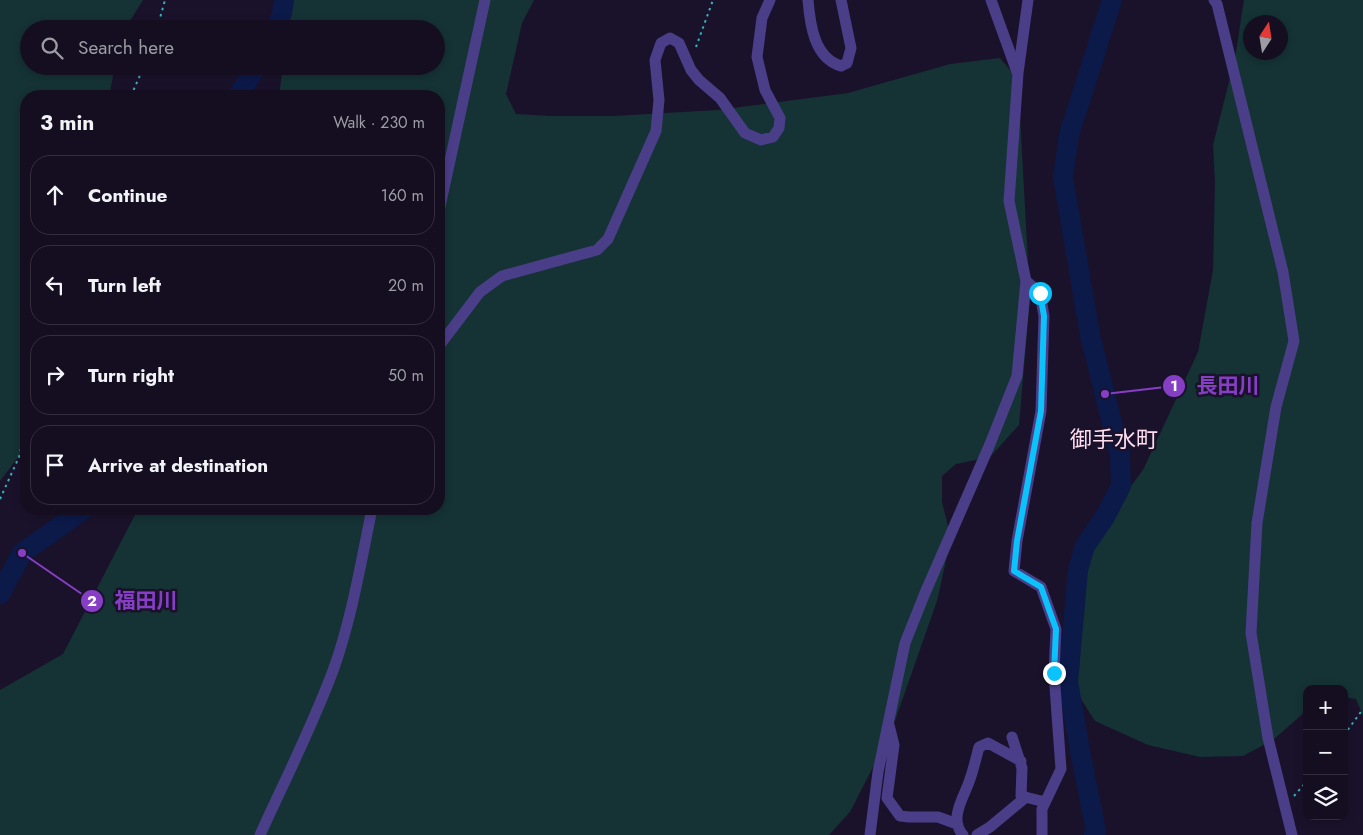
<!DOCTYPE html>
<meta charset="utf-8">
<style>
:root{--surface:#140e20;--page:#1d1729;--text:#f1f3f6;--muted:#9d9ca5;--line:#332e3e}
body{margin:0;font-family:Jost,"Noto Sans JP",sans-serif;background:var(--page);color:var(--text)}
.controls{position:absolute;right:15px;bottom:15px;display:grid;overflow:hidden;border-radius:10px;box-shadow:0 2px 8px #0003}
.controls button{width:45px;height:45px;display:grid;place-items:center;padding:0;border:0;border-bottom:1px solid var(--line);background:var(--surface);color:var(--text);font:25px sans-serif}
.compass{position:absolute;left:1243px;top:15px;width:45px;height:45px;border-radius:50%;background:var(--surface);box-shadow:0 2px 8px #0003;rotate:12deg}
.stop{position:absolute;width:15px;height:15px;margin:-11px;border:4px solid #0cc2fa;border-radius:50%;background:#fff}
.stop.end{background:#0cc2fa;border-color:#fff;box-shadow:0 1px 5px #0008}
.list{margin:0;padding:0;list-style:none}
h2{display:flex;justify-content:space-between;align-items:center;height:65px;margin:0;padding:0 20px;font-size:21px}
h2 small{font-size:16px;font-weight:400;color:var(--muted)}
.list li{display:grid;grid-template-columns:32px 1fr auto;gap:15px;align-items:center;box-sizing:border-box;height:80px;margin:0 10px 10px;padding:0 10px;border:1px solid var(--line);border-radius:20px}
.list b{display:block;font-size:19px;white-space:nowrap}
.list em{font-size:16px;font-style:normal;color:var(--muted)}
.icon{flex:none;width:28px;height:28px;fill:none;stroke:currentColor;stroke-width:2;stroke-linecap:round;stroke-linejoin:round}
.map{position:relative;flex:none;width:1363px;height:835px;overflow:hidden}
.search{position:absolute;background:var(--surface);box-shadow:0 2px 8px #0003;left:20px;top:20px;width:425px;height:55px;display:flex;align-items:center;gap:12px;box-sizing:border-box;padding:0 18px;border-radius:28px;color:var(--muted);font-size:19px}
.panel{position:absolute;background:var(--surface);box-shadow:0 2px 8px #0003;left:20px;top:90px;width:425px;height:425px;border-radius:20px}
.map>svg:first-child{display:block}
</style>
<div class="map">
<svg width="1363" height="835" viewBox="0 0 1363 835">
<rect width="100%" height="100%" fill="#1a122b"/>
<path fill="#153235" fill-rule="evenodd" d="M0 0H143L125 29H29V66H115L109 96H26V443L23 451 0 481Z
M292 0H534L522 23 506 94 516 114 550 116H613L718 110 848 93 950 64 1000 58 1018 80 1030 298 1019 425 990 457 956 464 942 476V502L951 538 937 601 891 732 850 812 829 835H0V690L63 654 138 509H439V96H279L283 66H436V29H288Z
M1244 0H1363V716L1356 699 1344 697V689H1307V710L1273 740 1243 756 1200 757 1148 745 1095 721 1074 688 1068 648 1076 588 1085 547 1143 470 1198 352 1213 270 1215 182 1213 145 1235 58ZM1250 22H1280V52H1250Z"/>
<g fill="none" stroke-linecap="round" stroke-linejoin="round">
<path stroke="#0c1a4a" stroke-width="20" d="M276 29 282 13 284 0
M238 96 257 66
M0 594 22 553 84 509
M1094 835 1096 831 1081 756 1068 682 1078 570 1085 546 1105 517 1121 486 1120 455 1090 335 1063 177 1069 135 1112 0"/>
<path stroke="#33b1bc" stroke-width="2" stroke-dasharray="2.5 4" stroke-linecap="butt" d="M157 29 165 0
M696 47 713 0
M131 96 144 66
M0 499 19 457 26 427
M1344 735 1363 709
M1294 796 1307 781"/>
<path stroke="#4b3e89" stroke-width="11" d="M808 0C810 24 814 58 841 66L847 63 851 48 841 0
M991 0 1017 72
M1214 0 1217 4 1283 272 1294 341 1276 407 1257 523 1251 633 1268 738 1292 835
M439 211 485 0
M1026 281 1040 293 1044 316 1041 411 1017 541 1014 571 1041 587 1056 629 1054 673 1061 769 1042 809V835
M439 346 480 292 502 276 597 250 608 239 656 131 659 100 655 60 661 43 670 38 679 43 691 70 699 80 720 98 745 133 761 140 773 137 779 128 780 118 765 90 757 57 762 18 770 0
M889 725 894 745 887 798 900 816 909 817H938L957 824
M1012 737 1022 768 1021 796 1045 802
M260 835C285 780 313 725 334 668 352 617 361 562 372 509
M870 835 878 772 905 643 925 593 990 444 1017 376 1026 281 1009 201 1018 73 1028 0
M963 835C948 818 965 796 970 779 974 768 976 758 979 747L988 743 1021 761
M977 835 990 827 1026 797"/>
</g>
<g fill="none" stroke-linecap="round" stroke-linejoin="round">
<path stroke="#0cc2fa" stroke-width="6" d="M1040 293 1044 316 1041 411 1017 541 1014 571 1041 587 1056 629 1054 673"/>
</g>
<g text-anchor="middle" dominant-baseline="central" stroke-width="5" stroke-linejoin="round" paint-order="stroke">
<g font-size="22" fill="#fedeee" stroke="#1a122b">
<text x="1114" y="439">御手水町</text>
</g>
</g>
<path fill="none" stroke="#863ec5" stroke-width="2" d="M1105 394L1174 386M22 553L92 601"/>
<g fill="#863ec5" stroke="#1a122b" stroke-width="2">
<circle cx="1105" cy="394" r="5"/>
<circle cx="22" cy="553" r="5"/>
<circle cx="1174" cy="386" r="12"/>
<circle cx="92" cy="601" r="12"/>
</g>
<g font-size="15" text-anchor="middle" font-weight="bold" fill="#fff">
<text x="1174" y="391">1</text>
<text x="92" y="606">2</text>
</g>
<g font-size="21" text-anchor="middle" font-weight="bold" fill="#863ec5" stroke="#1a122b" stroke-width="5" stroke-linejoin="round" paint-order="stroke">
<text x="1228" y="393">長田川</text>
<text x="146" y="608">福田川</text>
</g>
</svg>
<div class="controls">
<button>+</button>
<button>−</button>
<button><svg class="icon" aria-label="layers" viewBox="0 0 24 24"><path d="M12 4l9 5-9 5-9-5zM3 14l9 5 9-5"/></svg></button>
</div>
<svg class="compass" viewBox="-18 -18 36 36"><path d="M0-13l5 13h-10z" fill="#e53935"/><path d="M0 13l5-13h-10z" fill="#9d9ca5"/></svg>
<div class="stop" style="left:1040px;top:293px"></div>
<div class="stop end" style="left:1054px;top:673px"></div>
<div class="search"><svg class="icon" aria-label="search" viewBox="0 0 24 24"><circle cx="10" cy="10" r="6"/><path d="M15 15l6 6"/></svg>Search here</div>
<section class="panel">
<h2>3 min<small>Walk · 230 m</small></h2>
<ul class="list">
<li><svg class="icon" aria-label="ahead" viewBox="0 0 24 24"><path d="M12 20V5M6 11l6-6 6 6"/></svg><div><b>Continue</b></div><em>160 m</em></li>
<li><svg class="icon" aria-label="left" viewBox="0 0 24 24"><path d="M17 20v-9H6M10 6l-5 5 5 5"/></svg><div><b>Turn left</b></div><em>20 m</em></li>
<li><svg class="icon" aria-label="right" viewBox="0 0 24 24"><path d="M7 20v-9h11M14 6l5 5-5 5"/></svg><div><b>Turn right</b></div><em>50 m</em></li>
<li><svg class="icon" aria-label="arrive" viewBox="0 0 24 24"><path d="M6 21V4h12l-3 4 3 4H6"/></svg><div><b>Arrive at destination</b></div></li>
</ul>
</section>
</div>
